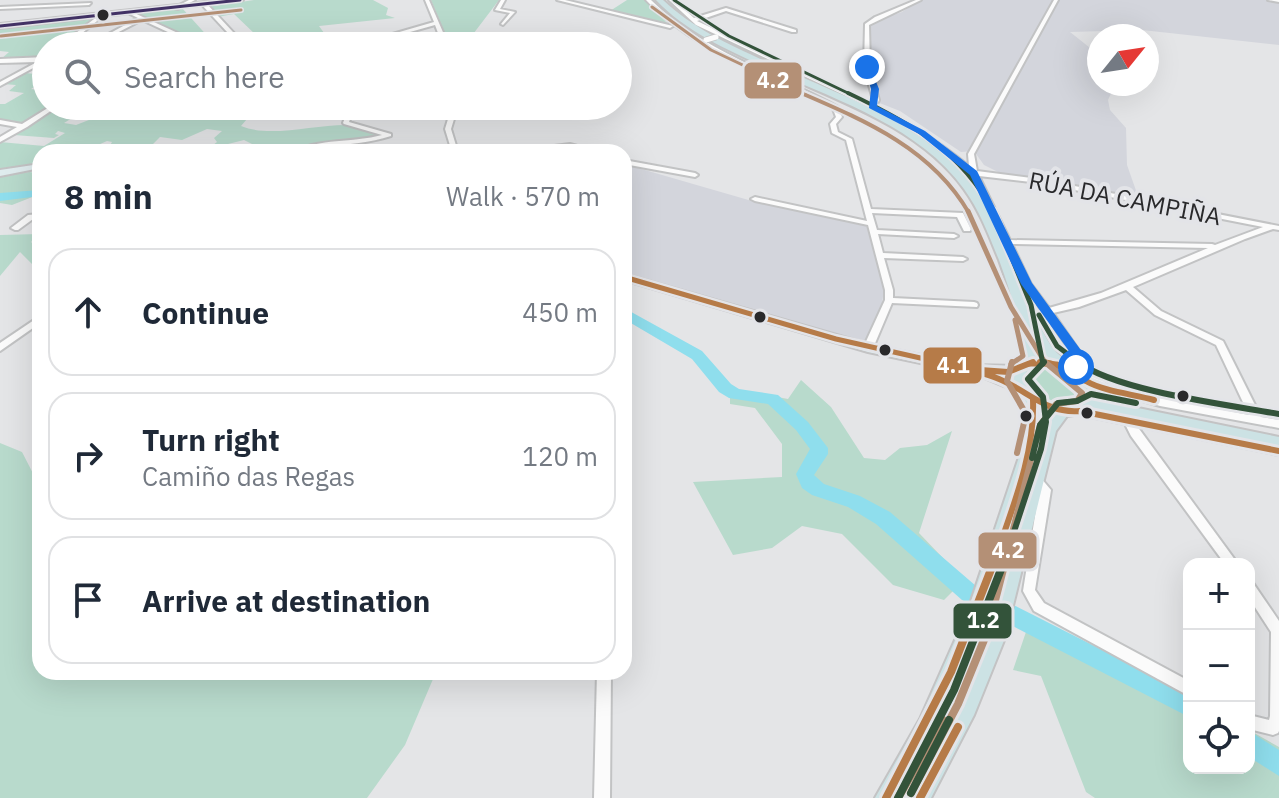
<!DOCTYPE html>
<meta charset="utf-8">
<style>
:root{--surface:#fff;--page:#f6f6f7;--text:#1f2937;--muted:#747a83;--line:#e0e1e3}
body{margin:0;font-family:"IBM Plex Sans",sans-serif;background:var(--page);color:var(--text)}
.controls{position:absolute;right:24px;bottom:24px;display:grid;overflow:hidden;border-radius:16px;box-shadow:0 8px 32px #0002}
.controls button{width:72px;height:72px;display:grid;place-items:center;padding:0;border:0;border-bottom:2px solid var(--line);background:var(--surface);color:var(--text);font:40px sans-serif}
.compass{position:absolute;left:1087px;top:24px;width:72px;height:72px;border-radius:50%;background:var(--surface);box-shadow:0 8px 32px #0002;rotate:60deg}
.stop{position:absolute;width:24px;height:24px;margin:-18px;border:6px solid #1a73e8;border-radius:50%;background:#fff}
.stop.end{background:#1a73e8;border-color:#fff;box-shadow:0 2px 8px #0008}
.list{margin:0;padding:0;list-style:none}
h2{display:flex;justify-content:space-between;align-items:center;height:104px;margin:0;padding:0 32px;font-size:34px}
h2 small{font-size:26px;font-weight:400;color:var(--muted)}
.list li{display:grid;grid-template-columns:52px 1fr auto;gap:24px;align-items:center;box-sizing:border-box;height:128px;margin:0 16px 16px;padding:0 16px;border:2px solid var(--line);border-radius:24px}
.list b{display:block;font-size:30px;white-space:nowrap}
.list p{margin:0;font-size:26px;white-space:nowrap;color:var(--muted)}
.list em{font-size:26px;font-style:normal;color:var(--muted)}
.icon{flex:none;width:44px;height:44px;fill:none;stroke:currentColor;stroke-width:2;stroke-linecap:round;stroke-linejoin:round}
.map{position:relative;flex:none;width:1279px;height:798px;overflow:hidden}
.search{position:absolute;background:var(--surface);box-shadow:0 8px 32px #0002;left:32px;top:32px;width:600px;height:88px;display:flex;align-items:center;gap:20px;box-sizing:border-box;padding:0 28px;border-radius:44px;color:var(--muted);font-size:30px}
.panel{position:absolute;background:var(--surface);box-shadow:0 8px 32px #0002;left:32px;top:144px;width:600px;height:536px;border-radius:24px}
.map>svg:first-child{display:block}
</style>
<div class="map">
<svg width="1279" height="798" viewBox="0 0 1279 798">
<rect width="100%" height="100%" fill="#e4e5e7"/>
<path fill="#d3d5dc" d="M920 0H1279V45L1142 30 1070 32 1099 55V84L1129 85H1115L1108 100 1110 110 1126 128 1127 165 1139 199 1004 175 984 165 974 151 961 152 900 111 877 102 878 93 868 71 870 23 902 12Z
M624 164 752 201 870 227 884 289 882 304 866 343 624 272Z"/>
<path fill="#b8dacc" d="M254 0H373L388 8 386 15 395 18 319 26 327 37 288 46H245L239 40 257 36 234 14 217 17 207 7Z
M431 0H499L464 46H450Z
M627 0H645L668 24 610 11Z
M182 8 211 40 230 36 238 44 205 46 137 14Z
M96 19 59 46H46L43 57 0 60 9 52 0 51V27Z
M25 73 46 75V80L31 89 46 91V106H53L26 123 0 120V104H5L24 93 9 91 16 85 3 84Z
M59 106 90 107 64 123 76 125 94 118 144 114 157 106 192 109 256 106 234 115 247 119 241 126C282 143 347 110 384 134L288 152 275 151V145H254L244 140 208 149 217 142 214 138 222 131 207 129 182 140 160 137 148 149H108L112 142 107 141 82 152H40V164L0 169V142L44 146 65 133 58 131 55 134 59 135 54 138 14 135Z
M30 172 40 174V194L12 205 0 203V175Z
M40 234 31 242 40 249V260L32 264 20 252 0 276V235Z
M1038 365C1062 365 1079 375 1086 398L1081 404C1054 408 1031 403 1024 373Z
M801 380 831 407 864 458 885 460 900 448 927 445 952 431 919 533 964 580 944 600 893 585 842 534 802 526 772 548 733 555 693 482 782 477V444L755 408 730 404V388L788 399Z
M0 443 22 452 40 487V672H436L405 745 367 798H0Z
M1027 629 1093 646 1189 698V768H1249V730L1279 747V798H1095L1086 792 1041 676 1013 670Z"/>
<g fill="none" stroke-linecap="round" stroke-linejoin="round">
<path fill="#8fdeed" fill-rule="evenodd" d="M40 190V196L0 201V193Z
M624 308 702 351 731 384 739 389 778 395 808 422 828 448V454L814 475 824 484 860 496 890 512 976 586 1189 694V717L962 600 876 524 848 507 812 495 802 488 796 474 810 449 796 430 768 404 729 398 719 392 692 359 624 319Z
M1249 731 1279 750V776L1249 757Z"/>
<g stroke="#c2c3c4" stroke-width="4">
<path id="minor" d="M189 0H195L178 9 174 8Z
M425 0H429L449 46H443L435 25 360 46H351L434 22Z
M501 0H505L500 9 515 12 503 25 501 24 510 13 495 10Z
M557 0H565L673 26 670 28Z
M646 0H651C705 53 773 72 838 107L842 117 836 124 838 132 852 139 871 209 963 213 971 229 970 231H964L957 217 872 213 877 230 954 234 958 236 954 238 878 234 883 253 963 257 967 259 963 261 884 258 893 290V298L974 302 977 303 978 305 977 307 892 303 873 348 871 350H865L863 348 885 300V290L868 225 755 201 751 199 755 197 867 221 846 140 832 133 830 124 836 117 833 109C770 74 697 54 646 0Z
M669 0H674L694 18 726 8 796 30V32H792L726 11 697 21 871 103 873 100 864 67 865 24 875 17 916 0H921L869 25 870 67 879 100 876 106C912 123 938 142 969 166L968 154 1054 0H1058L974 154 977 171 1039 179 1279 226V230L1273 229 1245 239 1133 287 1161 311 1223 341 1261 417 1279 420V428L1160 406 1084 384 1082 382 1084 380H1092L1082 367 1075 372H1069L1067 370 1074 364 1072 353 1023 284 971 174 920 134 897 120 696 25ZM979 176 1039 183 1263 227 1215 245 1212 244 1010 240ZM1012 244 1208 248 1101 293 1049 308 1031 284ZM1126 290 1155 315 1216 345 1249 415 1160 398 1106 384 1082 355 1053 313 1079 307Z
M1268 0H1279V2Z
M91 3 89 5 0 9V7Z
M202 3H206L246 46H240L202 5Z
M132 12 204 45 205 46H198L142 20 109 37 172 46H156L104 40 93 46H86L98 39 78 37 65 46H59L98 16 102 17 81 34 103 37 138 18 130 14Z
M332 36 341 46H335L331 40 300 46H289Z
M46 57V61L0 86V82L37 62 0 63V59Z
M51 106H58L27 127 0 142V137L17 127 0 124V120L22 124Z
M149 106H156L149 111H145V109Z
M349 106H355L349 122 391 134V136C370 143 348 144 325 147 314 148 304 152 293 152 319 138 353 143 382 135L344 124 343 123Z
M452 106H458L451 129 458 152H452L445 129Z
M570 144 599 152C588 152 577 148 566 148 551 149 536 152 520 152L523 150Z
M624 160 695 173 698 175 695 177 624 164Z
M40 214V218L33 219 18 230H15L11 228 28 215Z
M40 316V323L0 351V343Z
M624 383 629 387V415L628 418 624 419Z
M1080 407 1279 447V455L1137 426 1238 564H1225L1131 436 1125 424 1076 414 1075 411 1076 408Z
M1036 476 1040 477 1051 490 1035 590 1044 603 1189 681V696L1034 611 1023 591 1039 491 1030 480 1032 477Z
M1249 581 1253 583 1279 621V731L1278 733 1273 735 1249 729V715L1269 720 1270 716 1271 632 1249 598Z
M597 672H611L610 798H594Z"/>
</g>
<g stroke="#c3c3c4" stroke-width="4">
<path id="major" d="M224 0H243L0 28V24Z
M92 150H183L187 152H91Z
M40 164V168L0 176V170Z
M624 274 868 344 968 365 1019 366 1023 367 1025 370 1023 373 996 374 1025 386 1027 389 1021 393 982 377 981 373H968L868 352 624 280Z"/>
</g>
<g stroke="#c3c3c4" stroke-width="4">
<path id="highway" d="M656 0H663C696 31 738 49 779 67 847 98 928 125 974 188 1001 226 1017 274 1030 317L1035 318C1042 329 1048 344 1057 353 1071 366 1089 369 1097 388L1135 399 1137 403 1133 407 1279 437V449L1092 410 1081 414 1067 416 1056 431 1005 638 974 715 931 798H909L960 701 987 638 1032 465C996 582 961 692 898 798H875L920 719 967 613 1022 448 1027 424 1026 404C1015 393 1008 382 1014 367L1027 360C1021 326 1011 293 999 260 989 236 980 211 964 189 920 128 841 102 775 72 733 52 688 34 656 0ZM1037 343 1044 356 1046 358 1040 357ZM1041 366C1062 368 1087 376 1084 401 1061 413 1024 401 1026 372ZM1041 411 1052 414 1042 429 1039 439Z"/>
</g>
<use href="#minor" fill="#fbfbfb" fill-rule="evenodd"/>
<use href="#major" fill="#dfecee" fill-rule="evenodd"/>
<use href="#highway" fill="#cce2e4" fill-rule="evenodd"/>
<g stroke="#c2c3c4" stroke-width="7" stroke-linecap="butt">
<path id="minor-bridge" d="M706 40 716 37"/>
</g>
<use href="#minor-bridge" stroke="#fbfbfb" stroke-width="5"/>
<g stroke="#e3e4e8" stroke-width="8">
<path id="bus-1-far3" d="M95 152H183"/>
</g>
<g stroke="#e3e4e8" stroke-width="10">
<path id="bus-1-far2" d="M624 277 836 339 947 364
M1028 364H1057"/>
</g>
<g stroke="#e3e4e8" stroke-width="12">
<path id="bus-1-far1" d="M938 362C959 367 979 371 999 379 1028 391 1047 414 1080 411L1279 451
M1040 362C1060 363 1069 372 1086 381 1105 392 1133 394 1154 400
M980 370 1008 372 1033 362
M996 556C1013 506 1035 453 1033 400"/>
</g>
<g stroke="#e3e4e8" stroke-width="14">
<path id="bus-1" d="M886 798 951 672 997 554
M920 798 958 727"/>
</g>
<g stroke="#e3e4e8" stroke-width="6">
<path id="bus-2-far4" d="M652 7 711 50 806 95
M1 36 241 10"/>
</g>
<g stroke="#e3e4e8" stroke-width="8">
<path id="bus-2-far3" d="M801 93C866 121 932 149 969 213"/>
</g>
<g stroke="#e3e4e8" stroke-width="10">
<path id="bus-2-far2" d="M968 211 1011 307 1046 364
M1011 364 1023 356 1015 320"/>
</g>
<g stroke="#e3e4e8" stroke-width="12">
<path id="bus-2-far1" d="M1012 362 1007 381 1026 414 1017 453
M1006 556 1040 425 1056 404 1077 401 1082 393 1045 362"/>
</g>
<g stroke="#e3e4e8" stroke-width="14">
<path id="bus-2" d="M911 793 958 704 986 635 1007 554
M898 798 943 720"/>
</g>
<g stroke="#e3e4e8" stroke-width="6">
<path id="bus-3-far4" d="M674 0 729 36 852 95"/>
</g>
<g stroke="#e3e4e8" stroke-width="8">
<path id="bus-3-far3" d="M848 93C911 123 960 150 994 213"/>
</g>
<g stroke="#e3e4e8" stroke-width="10">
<path id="bus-3-far2" d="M993 211 1031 305 1043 364
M1039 315 1057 346 1081 364"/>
</g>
<g stroke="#e3e4e8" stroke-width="12">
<path id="bus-3-far1" d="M1078 362C1116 391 1229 405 1279 414
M1032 458 1040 425 1058 403 1077 401 1091 394 1136 403
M1006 556 1041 449 1046 422 1043 397 1028 379 1044 362"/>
</g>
<g stroke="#e3e4e8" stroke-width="14">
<path id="bus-3" d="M911 793 949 720
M898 798 954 690 1007 554"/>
</g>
<g stroke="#e3e4e8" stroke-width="6">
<path id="bus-4" d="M0 26 240 0"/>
</g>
<use href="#bus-1-far3" stroke="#b67b48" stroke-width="4"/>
<use href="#bus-1-far2" stroke="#b67b48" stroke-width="5"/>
<use href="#bus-1-far1" stroke="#b67b48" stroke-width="6"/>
<use href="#bus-1" stroke="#b67b48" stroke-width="8"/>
<use href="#bus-2-far4" stroke="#b49076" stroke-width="3"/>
<use href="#bus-2-far3" stroke="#b49076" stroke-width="4"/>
<use href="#bus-2-far2" stroke="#b49076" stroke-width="5"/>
<use href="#bus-2-far1" stroke="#b49076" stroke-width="6"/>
<use href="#bus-2" stroke="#b49076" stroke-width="8"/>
<use href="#bus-3-far4" stroke="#33533a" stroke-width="3"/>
<use href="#bus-3-far3" stroke="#33533a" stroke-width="4"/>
<use href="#bus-3-far2" stroke="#33533a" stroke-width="5"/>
<use href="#bus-3-far1" stroke="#33533a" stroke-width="6"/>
<use href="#bus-3" stroke="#33533a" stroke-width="8"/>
<use href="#bus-4" stroke="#423265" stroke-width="3"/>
</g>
<path fill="#1a73e8" d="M864 66 870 67 879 89 877 106 925 131 977 171 1032 283 1083 353 1085 365 1080 370H1071V354L1021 284 970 175 919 134 869 108 871 89Z"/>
<g fill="#29292b" stroke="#e3e4e8" stroke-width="3">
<circle cx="103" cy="15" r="7"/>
<circle cx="760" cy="317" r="7"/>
<circle cx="885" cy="350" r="7"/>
<circle cx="1183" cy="396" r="7"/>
<circle cx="1087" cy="413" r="7"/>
<circle cx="1026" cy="416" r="7"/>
</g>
<g text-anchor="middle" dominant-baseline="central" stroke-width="8" stroke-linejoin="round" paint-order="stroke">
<g font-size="24" fill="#29292b" stroke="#e3e4e8">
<text transform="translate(1125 198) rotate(11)">RÚA DA CAMPIÑA</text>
</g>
</g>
<g stroke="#e3e4e8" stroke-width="3">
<rect x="743" y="61" width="60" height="39" rx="8" fill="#b49076"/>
<rect x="922" y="346" width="61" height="39" rx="8" fill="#b67b48"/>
<rect x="977" y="531" width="61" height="39" rx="8" fill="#b49076"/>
<rect x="952" y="602" width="61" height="38" rx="8" fill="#33533a"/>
</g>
<g font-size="22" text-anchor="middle" font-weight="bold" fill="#fff">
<text x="773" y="88">4.2</text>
<text x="953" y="373">4.1</text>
<text x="1008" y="558">4.2</text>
<text x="983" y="628">1.2</text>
</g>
</svg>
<div class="controls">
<button>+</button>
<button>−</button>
<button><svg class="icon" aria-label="locate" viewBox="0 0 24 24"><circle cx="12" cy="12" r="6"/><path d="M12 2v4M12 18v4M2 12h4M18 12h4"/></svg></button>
</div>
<svg class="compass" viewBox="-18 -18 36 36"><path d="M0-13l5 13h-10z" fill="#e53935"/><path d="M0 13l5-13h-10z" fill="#747a83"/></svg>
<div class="stop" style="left:1076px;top:367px"></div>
<div class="stop end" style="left:867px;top:67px"></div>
<div class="search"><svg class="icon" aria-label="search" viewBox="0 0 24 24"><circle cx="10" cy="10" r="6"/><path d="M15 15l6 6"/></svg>Search here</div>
<section class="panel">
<h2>8 min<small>Walk · 570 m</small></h2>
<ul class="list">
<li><svg class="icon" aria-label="ahead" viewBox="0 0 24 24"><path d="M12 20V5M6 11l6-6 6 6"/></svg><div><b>Continue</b></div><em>450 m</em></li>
<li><svg class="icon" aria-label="right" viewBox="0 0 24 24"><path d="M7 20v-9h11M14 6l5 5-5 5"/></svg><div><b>Turn right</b><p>Camiño das Regas</p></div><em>120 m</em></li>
<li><svg class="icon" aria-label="arrive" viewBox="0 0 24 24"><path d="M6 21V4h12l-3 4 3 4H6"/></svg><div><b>Arrive at destination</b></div></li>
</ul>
</section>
</div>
